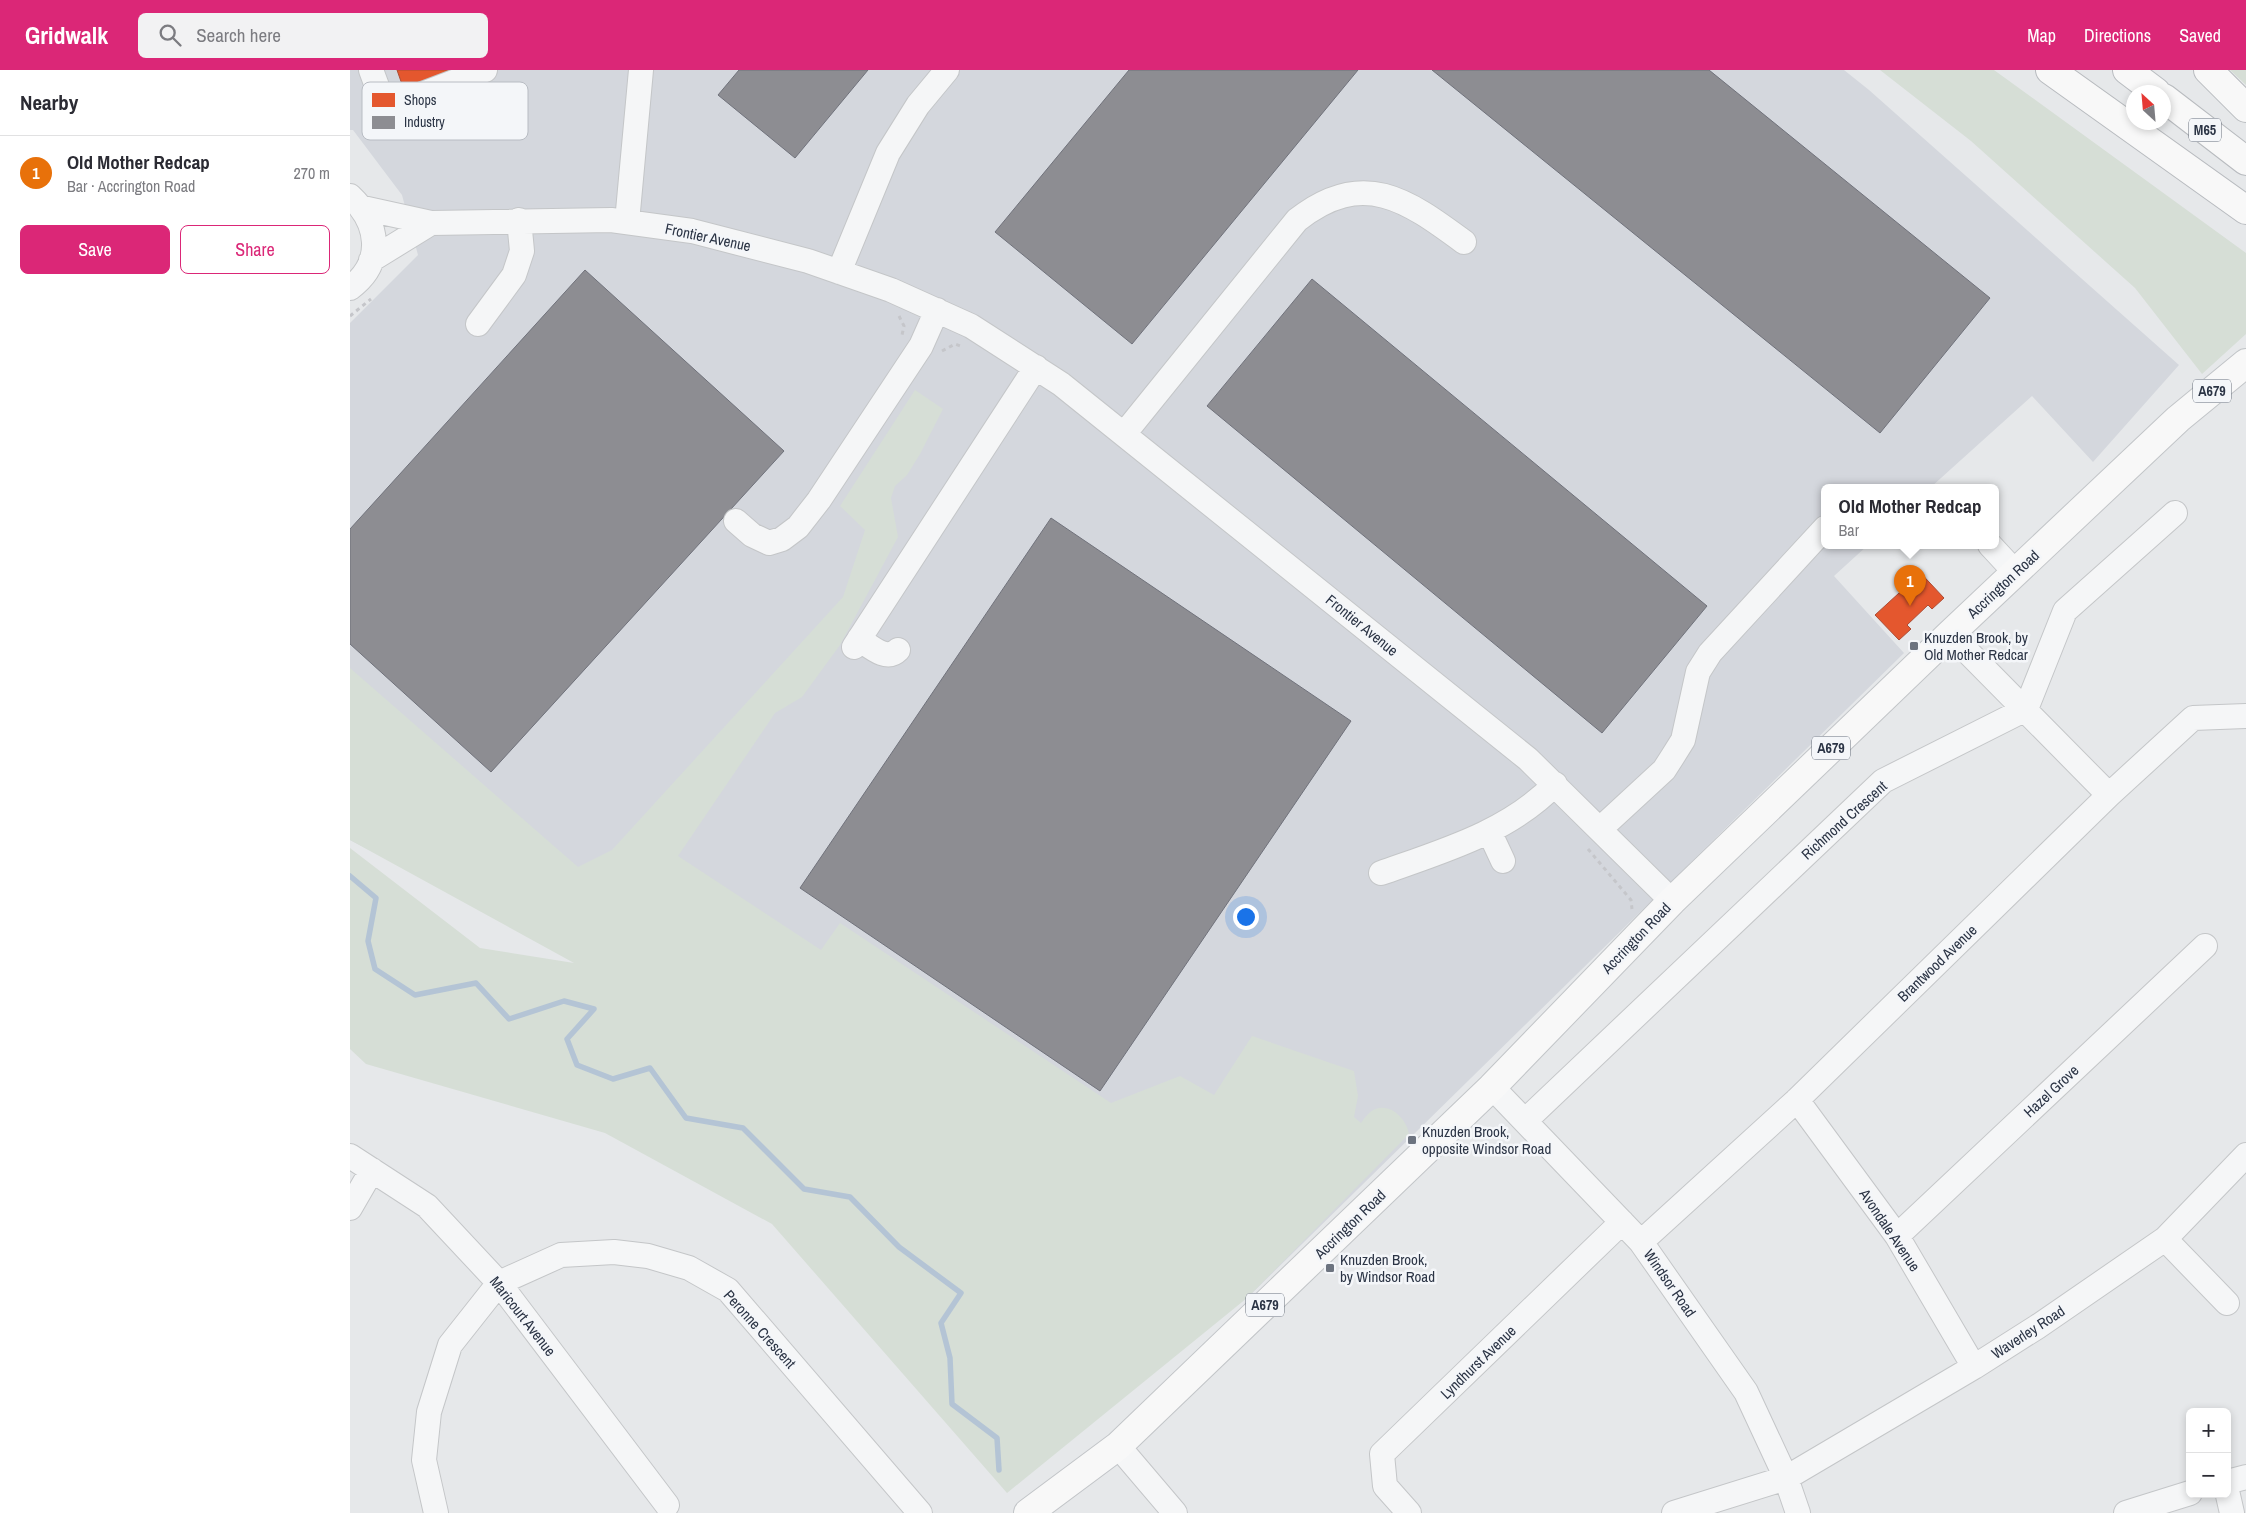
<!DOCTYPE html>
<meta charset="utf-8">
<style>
:root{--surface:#fff;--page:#f2f2f3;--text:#2b2b33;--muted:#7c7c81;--line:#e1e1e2;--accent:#db2777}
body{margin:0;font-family:"Archivo Narrow",sans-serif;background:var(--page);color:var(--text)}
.controls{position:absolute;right:15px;bottom:15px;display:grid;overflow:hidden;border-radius:8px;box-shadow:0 2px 8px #0003}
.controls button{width:45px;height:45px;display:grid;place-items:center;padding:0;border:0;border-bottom:1px solid var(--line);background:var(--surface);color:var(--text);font:25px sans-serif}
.compass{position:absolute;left:1776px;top:15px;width:45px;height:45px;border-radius:50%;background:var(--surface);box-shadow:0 2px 8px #0003;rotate:334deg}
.you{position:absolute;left:895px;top:846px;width:18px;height:18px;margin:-12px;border:4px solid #fff;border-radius:50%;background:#1a73e8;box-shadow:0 0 0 8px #1a73e833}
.badge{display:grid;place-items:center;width:32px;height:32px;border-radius:50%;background:var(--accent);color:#fff;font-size:16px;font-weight:700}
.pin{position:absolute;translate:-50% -41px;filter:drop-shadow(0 1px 2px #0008)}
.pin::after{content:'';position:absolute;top:26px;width:18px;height:15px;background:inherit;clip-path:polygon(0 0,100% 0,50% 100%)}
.popup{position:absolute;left:1471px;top:414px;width:178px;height:65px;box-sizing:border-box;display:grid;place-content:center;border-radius:8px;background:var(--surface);filter:drop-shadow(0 1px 4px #0005);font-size:16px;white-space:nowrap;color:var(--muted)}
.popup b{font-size:19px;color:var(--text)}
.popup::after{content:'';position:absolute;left:50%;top:100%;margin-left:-10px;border:10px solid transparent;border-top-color:var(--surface)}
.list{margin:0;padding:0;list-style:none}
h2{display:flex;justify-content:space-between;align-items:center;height:65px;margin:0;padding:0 20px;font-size:21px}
h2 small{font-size:16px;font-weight:400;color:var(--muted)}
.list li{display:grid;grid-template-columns:32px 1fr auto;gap:15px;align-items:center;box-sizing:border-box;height:75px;padding:0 20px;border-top:1px solid var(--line)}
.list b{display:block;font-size:19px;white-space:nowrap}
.list p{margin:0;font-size:16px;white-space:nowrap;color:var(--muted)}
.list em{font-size:16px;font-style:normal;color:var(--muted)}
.actions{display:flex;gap:10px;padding:15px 20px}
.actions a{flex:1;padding:11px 0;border:1px solid var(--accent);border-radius:8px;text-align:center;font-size:18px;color:var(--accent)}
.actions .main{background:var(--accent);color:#fff}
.icon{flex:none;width:28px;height:28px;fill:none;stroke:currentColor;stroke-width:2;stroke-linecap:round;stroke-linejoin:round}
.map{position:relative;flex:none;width:1896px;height:1443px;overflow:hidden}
header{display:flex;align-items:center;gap:30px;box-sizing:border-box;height:70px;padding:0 25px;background:var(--accent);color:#fff}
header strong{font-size:24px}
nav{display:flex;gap:28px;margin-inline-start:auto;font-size:18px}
.search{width:350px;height:45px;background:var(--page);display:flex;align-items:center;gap:12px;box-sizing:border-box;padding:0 18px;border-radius:8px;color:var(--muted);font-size:19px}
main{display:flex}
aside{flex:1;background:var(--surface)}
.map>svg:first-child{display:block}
</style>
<header>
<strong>Gridwalk</strong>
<div class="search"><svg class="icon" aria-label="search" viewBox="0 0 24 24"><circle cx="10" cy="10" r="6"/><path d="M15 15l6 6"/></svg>Search here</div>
<nav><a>Map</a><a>Directions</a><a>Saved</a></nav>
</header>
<main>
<aside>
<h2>Nearby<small></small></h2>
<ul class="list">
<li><span class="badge" style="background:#e8710a">1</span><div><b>Old Mother Redcap</b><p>Bar · Accrington Road</p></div><em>270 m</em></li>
</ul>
<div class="actions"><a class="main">Save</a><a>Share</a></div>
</aside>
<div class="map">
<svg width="1896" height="1443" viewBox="0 0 1896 1443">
<rect width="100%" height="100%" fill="#e6e8ea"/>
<path fill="#d4d7dd" d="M0 0H1494L1519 20 1829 295 1743 392 1682 326 1581 417H1475V475H1518L1484 506 1554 583 897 1228 0 770V253L68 185 52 125 3 60H0Z"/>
<path fill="#d6ded6" d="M1530 0H1644L1896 183V264L1852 304 1785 218 1621 71Z
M1880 0H1896V15Z
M565 320 593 339 570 384 557 405 545 416 541 428 548 467 490 575 452 627 425 643 328 786 471 880 490 853 761 1033 830 1006 864 1025 902 966 1004 1001 1008 1026 1004 1047 1011 1053C1015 1047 1021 1039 1029 1038 1044 1036 1057 1051 1059 1064L897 1228 657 1423 422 1154 255 1063 16 994 0 979V778L130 878 224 893 0 770V598L228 797 262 780 493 527 515 460 490 436Z"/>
<path fill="#e4572e" stroke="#ac4c35" d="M47 0H100L101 3 54 20Z
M1565 497 1594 528 1582 539 1578 535 1557 555 1561 559 1549 570 1525 545 1561 512 1555 506Z"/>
<path fill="#8d8d92" stroke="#70727b" d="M389 0H518L445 88 368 25Z
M779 0H1008L782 274 645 162Z
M1082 0H1359L1640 228 1530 363Z
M235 200 434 381 141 702 0 574V459Z
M962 209 1357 536 1252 663 857 336Z
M701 448 1001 651 750 1021 450 818Z"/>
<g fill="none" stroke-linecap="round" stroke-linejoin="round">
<path stroke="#b4c4d5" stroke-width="5.5" d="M0 806 26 828 18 871 25 899 65 925 126 913 159 949 214 931 244 939 217 969 227 995 263 1009 300 998 336 1048 393 1058 454 1119 500 1127 549 1177 611 1223 591 1253 600 1288 602 1334 647 1368 649 1400"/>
<g stroke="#c4c6c8" stroke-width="26">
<path id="minor" d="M21 0 31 27 38 35 49 33 135 0
M0 126C29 153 35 192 0 218
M13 138 81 153 261 150 342 161 458 191 541 220 621 256 711 314 1178 689 1322 831
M277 152 291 0
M21 190 81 153
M489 202 538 83 568 35 597 0
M128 254 164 205 172 181 169 150
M774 364 947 150C1013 98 1057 130 1114 172
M386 451 402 465 419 473 432 469 448 457 469 430 571 276 587 240
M1640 475 1665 502
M1600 564 1759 725
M509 569C520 576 536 592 548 580
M504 577 686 297
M1250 759 1314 700 1323 686 1333 670 1348 602 1360 583 1475 458
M1139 761 1153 791
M1031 803C1093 781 1159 762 1205 714
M1142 1017 1291 1172 1396 1322 1436 1408 1448 1443
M1447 1030 1547 1166 1624 1297
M1176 1050 1533 711 1676 639 1715 541 1825 443
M0 1086 77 1136 149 1213 317 1435
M0 1138 22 1100
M1547 1166 1855 876
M1815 1169 1877 1233
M1291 1172 1447 1030 1759 725 1843 648 1896 646
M768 1376 825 1443
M1877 1412 1896 1407
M1877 1421 1882 1443
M86 1443 74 1390 79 1342 100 1275 149 1213 211 1185 264 1182 298 1186 339 1198 378 1220 570 1443
M1059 1443 1035 1416 1032 1384 1272 1152
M1324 1443 1436 1408 1624 1297 1687 1257 1815 1169 1896 1085
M1776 1443 1840 1423"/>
</g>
<g stroke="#c2c5c8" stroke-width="30">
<path id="major" d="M678 1443 768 1376 1142 1017 1322 831 1600 564 1828 349 1896 293"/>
</g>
<g stroke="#b8bbbf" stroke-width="30">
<path id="highway" d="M1700 0 1896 140
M1777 0 1806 22
M1858 0 1896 38
M1814 28 1896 91"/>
</g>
<path stroke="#c5c6ca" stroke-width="3" stroke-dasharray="4 4" stroke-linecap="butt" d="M0 246 21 229
M549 246 554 256 552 265
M592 281 605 274 613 277
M1238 779 1281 830 1282 839"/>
<use href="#minor" stroke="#f5f6f7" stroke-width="24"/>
<use href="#major" stroke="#f8f8f8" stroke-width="28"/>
<use href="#highway" stroke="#f8f8f8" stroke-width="28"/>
</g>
<g fill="#6c737f" stroke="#f4f6f9" stroke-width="2">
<rect x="1559" y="571" width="10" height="10" rx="2.5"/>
<rect x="1057" y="1065" width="10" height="10" rx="2.5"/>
<rect x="975" y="1193" width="10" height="10" rx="2.5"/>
</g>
<g text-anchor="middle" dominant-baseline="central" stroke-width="5" stroke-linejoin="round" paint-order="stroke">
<g fill="#f4f6f9" stroke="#676e7b" stroke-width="1">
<rect x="1839" y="48.5" width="32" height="23" rx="4"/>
<rect x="1843" y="309.5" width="38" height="23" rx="4"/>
<rect x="1462" y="666.5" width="38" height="23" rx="4"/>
<rect x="896" y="1223.5" width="38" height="23" rx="4"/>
</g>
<g font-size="14" font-weight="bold" fill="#2b3445">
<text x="1855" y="60">M65</text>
<text x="1862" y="321">A679</text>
<text x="1481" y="678">A679</text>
<text x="915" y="1235">A679</text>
</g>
<g font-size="15" fill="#2b3445" stroke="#f4f6f9">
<text transform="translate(358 167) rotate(12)">Frontier Avenue</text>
<text transform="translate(1653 514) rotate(-43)">Accrington Road</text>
<text transform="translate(1012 555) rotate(39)">Frontier Avenue</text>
<text transform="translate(1494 750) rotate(-42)">Richmond Crescent</text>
<text transform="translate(1286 868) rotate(-46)">Accrington Road</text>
<text transform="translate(1587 893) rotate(-44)">Brantwood Avenue</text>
<text transform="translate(1701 1021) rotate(-43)">Hazel Grove</text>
<text transform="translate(1000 1154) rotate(-44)">Accrington Road</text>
<text transform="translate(1540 1160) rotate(56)">Avondale Avenue</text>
<text transform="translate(1320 1213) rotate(55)">Windsor Road</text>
<text transform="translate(173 1246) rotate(52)">Maricourt Avenue</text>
<text transform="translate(410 1259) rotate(48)">Peronne Crescent</text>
<text transform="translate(1678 1262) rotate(-33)">Waverley Road</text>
<text transform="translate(1128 1292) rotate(-44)">Lyndhurst Avenue</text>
</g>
<g font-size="15" fill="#2b3445" stroke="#f4f6f9" text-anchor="start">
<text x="1574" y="567">Knuzden Brook, by<tspan x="1574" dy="17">Old Mother Redcar</tspan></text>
<text x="1072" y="1061">Knuzden Brook,<tspan x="1072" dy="17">opposite Windsor Road</tspan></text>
<text x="990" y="1189">Knuzden Brook,<tspan x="990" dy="17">by Windsor Road</tspan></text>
</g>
</g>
<rect x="12" y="12" width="166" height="58" rx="8" fill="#f4f6f9" stroke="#b8bcc3" stroke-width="1"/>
<rect x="22" y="23" width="23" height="14" fill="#e4572e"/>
<rect x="22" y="46" width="23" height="13" fill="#8d8d92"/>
<g font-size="14" fill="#2b3445">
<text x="54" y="35">Shops</text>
<text x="54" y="57">Industry</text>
</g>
</svg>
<div class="controls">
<button>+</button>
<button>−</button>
</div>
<svg class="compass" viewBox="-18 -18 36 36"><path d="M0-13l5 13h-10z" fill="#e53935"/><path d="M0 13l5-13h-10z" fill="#7c7c81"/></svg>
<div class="you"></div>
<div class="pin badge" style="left:1560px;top:536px;background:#e8710a">1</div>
<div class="popup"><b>Old Mother Redcap</b>Bar</div>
</div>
</main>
